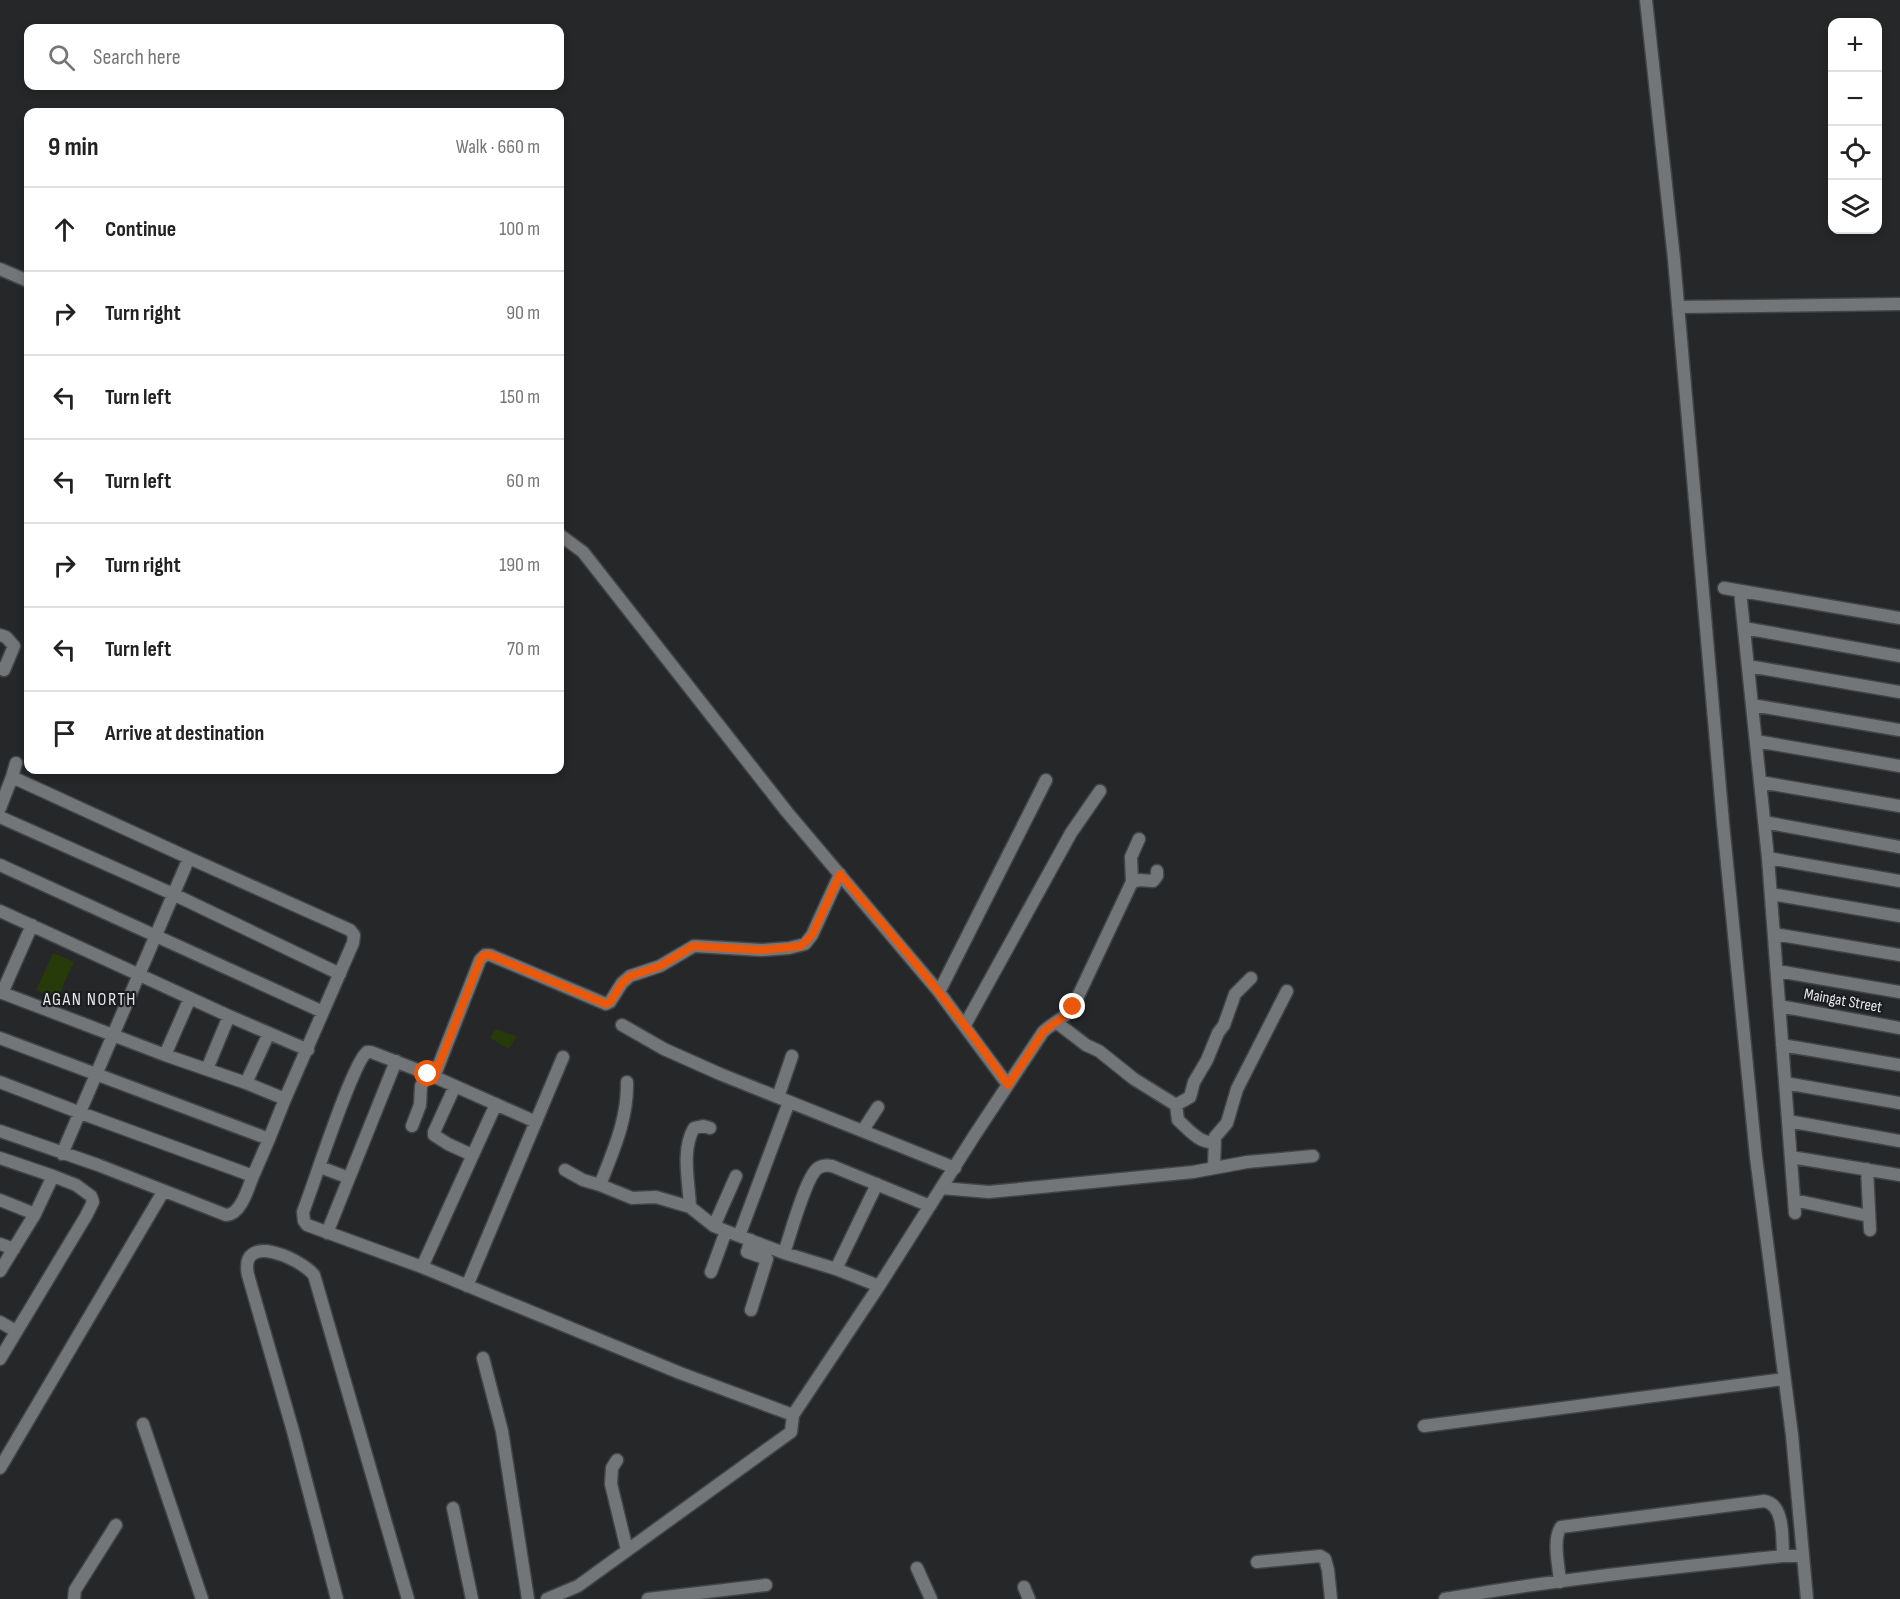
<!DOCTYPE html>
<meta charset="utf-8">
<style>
:root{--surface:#fff;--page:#f2f2f2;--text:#222;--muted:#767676;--line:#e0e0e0}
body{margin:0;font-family:"Sofia Sans Condensed",sans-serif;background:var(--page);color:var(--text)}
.controls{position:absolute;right:18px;top:18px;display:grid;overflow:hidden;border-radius:12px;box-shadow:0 3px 9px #0003}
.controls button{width:54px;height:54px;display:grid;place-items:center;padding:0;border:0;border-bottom:2px solid var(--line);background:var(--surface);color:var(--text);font:30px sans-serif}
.stop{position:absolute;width:18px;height:18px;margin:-14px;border:4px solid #ea580c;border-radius:50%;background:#fff}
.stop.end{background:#ea580c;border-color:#fff;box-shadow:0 2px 6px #0008}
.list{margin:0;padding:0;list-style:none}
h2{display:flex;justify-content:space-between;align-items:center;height:78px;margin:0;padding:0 24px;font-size:26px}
h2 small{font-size:20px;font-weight:400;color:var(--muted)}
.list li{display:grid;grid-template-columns:39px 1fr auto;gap:18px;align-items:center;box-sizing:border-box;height:84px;padding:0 24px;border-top:2px solid var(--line)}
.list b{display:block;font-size:22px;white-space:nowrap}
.list em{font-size:20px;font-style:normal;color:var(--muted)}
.icon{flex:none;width:33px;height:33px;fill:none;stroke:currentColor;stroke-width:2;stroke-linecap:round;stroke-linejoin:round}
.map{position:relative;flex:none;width:1900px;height:1599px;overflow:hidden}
.search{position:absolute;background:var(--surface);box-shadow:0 3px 9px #0003;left:24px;top:24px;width:540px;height:66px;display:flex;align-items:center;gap:15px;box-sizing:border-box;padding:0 21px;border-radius:12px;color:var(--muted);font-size:22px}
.panel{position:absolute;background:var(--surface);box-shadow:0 3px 9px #0003;left:24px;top:108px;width:540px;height:666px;border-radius:12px}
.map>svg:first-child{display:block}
</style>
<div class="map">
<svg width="1900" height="1599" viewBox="0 0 1900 1599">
<rect width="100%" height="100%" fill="#252729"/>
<path fill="#273a0a" d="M53 953 74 962 57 999 36 990Z
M495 1029 517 1036 509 1049 490 1038Z"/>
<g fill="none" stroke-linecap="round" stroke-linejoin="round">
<g stroke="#424446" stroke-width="15">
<path id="minor" d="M1646 0 1674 259 1723 823 1756 1157 1792 1435 1807 1599
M0 269 28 281
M1679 307 1900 304
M560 535 583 552 787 812 939 992
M1724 588 1900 618
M1740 591 1768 858 1795 1213
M1744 628 1900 656
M0 635 6 637 14 646 4 670 0 668
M1748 666 1900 692
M1752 705 1900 730
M1756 741 1900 766
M12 777 16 763
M1760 782 1900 806
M0 808 12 777 189 858 62 1154
M0 817 173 894 340 974
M1764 822 1900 847
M189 858 350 930 354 935 353 943 285 1099 269 1139
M1768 858 1900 881
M0 865 323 1012
M1132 882 1139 880 1153 881 1157 876V871
M1771 894 1900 916
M0 911 229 1016 308 1050
M1774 934 1900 955
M1777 971 1900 992
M0 992 165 1055 246 1083 285 1099
M2 993 32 925
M1779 1006 1900 1028
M1056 1022 1086 1045 1099 1051 1134 1079 1176 1105 1190 1097 1194 1082 1207 1060 1218 1033 1224 1025 1235 994 1251 978
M622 1025 664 1049 720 1074 955 1168
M965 1025 1071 833 1100 791
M0 1038 269 1139 253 1176 78 1112 0 1082
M1782 1045 1900 1065
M165 1055 190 998
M207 1069 229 1016
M434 1077 480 960 485 955H490L606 1004 610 1002 622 983 630 976 660 966 694 946 761 950 789 948 805 944 812 935 840 874
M627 1082C628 1119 613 1151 600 1185L632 1198 656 1197 690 1207
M246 1083 269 1033
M1785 1083 1900 1103
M1008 1085 939 992 1046 780
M455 1086 434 1132V1135L448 1144 472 1155
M778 1097 792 1056
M1176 1105 1178 1120C1188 1129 1200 1144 1214 1142
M1788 1121 1900 1141
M536 1122 428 1074 371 1052H367C352 1063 313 1187 303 1212L304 1221 307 1225 422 1267 680 1373 793 1415
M412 1126 420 1105 421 1086 428 1074
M710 1128 703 1126 694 1128C681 1150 689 1182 690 1207L714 1226 726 1231 784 1253 836 1269 879 1286
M863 1130 878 1107
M0 1131 98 1165 226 1215C241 1215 248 1188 253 1176
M1791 1157 1900 1175
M0 1158 53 1176
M320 1167 349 1178
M1214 1167 1215 1137 1227 1123 1237 1089 1287 991
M1867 1169 1870 1230
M565 1170 583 1180 600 1185
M941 1188 989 1192 1193 1172 1247 1162 1313 1156
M0 1200 35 1214
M1794 1200 1869 1216
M714 1226 736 1176
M327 1233 396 1061
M739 1236 789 1102
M751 1240 747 1252 767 1259 751 1310
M0 1244 14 1249
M784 1253C790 1236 806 1176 818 1168 823 1165 827 1165 832 1166L930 1206
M422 1267 496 1104
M836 1269 877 1184
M0 1271 35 1214 53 1176 76 1185 91 1196 93 1202 86 1216 0 1359
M711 1272 726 1231
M467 1286 563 1057
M0 1322 16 1331
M483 1358 502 1431 528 1599
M143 1424 202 1599
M1424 1426 1784 1379
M617 1460 612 1468 611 1484 627 1550
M0 1468 163 1192
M453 1508 472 1599
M1257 1562 1320 1556 1325 1559 1328 1570 1331 1599
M917 1568 931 1599
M1560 1582C1559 1566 1552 1540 1561 1527L1764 1501C1785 1504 1782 1539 1783 1556
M1024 1587 1029 1599
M74 1599 75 1590 116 1525
M337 1599 293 1431 248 1275C239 1231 300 1258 314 1275L408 1599
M547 1599 578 1586 791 1432 793 1415 879 1286 976 1133 1043 1032C1053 1022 1065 1019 1073 1007L1132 882 1131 857 1139 839
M648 1599 766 1585
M1445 1599C1557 1579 1670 1568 1783 1556H1803"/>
</g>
<use href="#minor" stroke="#737679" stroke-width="12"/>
</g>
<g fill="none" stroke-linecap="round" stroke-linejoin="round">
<path stroke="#ea580c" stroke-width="8" d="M428 1074 434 1077 480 960 484 955H490L606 1004 610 1002 622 983 630 976 660 966 693 946 761 950 801 946 812 935 840 874C899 943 957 1011 1008 1085L1043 1032C1053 1022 1065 1019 1073 1007"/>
</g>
<g text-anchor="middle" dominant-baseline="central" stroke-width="4.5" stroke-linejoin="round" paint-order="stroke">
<g font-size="16" fill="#e6e7e9" stroke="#1b1d20">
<text transform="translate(1843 1001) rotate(10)">Maingat Street</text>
</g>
<g font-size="18" letter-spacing="1.5" fill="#e6e7e9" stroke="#1b1d20">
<text x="90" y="999">AGAN NORTH</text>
</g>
</g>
</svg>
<div class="controls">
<button>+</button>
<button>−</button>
<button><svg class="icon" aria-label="locate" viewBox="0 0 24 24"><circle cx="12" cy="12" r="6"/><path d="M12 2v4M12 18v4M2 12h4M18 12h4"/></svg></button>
<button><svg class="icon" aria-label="layers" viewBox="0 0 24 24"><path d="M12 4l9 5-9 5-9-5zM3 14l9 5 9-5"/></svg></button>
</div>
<div class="stop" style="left:428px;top:1074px"></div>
<div class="stop end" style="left:1073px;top:1007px"></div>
<div class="search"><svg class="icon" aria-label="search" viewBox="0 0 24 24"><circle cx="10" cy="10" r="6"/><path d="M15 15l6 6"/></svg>Search here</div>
<section class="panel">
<h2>9 min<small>Walk · 660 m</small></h2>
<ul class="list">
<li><svg class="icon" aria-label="ahead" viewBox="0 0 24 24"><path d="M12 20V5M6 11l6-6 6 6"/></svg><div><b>Continue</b></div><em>100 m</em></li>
<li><svg class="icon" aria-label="right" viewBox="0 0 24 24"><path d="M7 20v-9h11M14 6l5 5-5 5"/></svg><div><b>Turn right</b></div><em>90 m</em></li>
<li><svg class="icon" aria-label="left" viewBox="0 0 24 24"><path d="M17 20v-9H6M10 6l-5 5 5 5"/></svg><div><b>Turn left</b></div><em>150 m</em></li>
<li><svg class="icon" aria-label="left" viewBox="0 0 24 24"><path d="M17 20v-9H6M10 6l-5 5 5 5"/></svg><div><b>Turn left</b></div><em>60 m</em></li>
<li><svg class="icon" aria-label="right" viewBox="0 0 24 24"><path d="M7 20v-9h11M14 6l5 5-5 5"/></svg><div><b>Turn right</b></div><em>190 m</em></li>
<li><svg class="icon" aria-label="left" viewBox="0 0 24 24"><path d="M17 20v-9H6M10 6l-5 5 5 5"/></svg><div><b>Turn left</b></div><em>70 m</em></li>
<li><svg class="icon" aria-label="arrive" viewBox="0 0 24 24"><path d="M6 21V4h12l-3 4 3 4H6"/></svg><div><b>Arrive at destination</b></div></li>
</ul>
</section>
</div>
